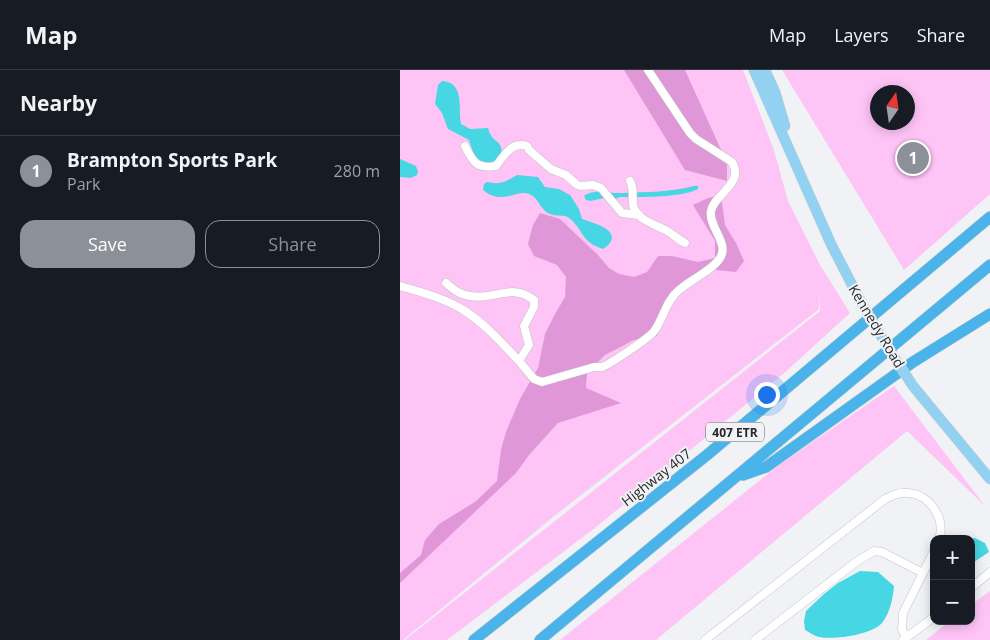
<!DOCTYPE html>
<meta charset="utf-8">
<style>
:root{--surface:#171b24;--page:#20242c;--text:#f1f3f6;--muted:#9ea1a6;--line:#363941;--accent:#8c9099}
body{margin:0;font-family:"Open Sans",sans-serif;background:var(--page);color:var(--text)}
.controls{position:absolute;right:15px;bottom:15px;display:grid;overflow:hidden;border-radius:10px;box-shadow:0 2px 12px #0003}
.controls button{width:45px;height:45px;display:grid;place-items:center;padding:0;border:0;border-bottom:1px solid var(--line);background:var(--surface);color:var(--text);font:25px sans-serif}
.compass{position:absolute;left:470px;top:15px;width:45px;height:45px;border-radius:50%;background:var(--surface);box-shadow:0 2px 12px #0003;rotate:13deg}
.you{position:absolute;left:366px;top:324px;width:18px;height:18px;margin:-12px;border:4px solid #fff;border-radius:50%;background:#1a73e8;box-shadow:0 0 0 8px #1a73e833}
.badge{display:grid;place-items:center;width:32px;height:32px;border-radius:50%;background:var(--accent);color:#fff;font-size:16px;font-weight:700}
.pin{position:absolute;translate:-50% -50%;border:2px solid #fff;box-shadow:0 1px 5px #0006}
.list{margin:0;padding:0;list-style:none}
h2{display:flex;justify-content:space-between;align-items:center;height:65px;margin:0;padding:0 20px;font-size:21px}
h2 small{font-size:16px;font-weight:400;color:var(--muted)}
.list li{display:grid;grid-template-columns:32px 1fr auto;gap:15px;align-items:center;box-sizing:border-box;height:70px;padding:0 20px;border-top:1px solid var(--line)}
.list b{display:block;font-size:19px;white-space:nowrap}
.list p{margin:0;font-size:16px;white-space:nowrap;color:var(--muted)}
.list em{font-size:16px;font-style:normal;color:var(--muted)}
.actions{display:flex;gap:10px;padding:15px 20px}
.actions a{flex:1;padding:11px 0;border:1px solid var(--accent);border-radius:15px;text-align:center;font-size:18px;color:var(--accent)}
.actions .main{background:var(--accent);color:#fff}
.map{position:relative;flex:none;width:590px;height:570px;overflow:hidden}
header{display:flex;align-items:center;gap:30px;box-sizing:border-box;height:70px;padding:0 25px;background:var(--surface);border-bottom:1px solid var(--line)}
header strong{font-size:24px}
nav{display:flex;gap:28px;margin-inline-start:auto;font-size:18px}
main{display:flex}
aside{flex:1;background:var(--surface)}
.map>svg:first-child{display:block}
</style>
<header>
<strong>Map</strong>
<nav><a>Map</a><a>Layers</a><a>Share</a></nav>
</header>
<main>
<aside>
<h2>Nearby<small></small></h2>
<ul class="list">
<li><span class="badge">1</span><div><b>Brampton Sports Park</b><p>Park</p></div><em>280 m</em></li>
</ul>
<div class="actions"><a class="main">Save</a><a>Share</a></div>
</aside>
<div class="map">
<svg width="590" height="570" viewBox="0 0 590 570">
<rect width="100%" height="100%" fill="#f0f2f5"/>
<path fill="#fec4f6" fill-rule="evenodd" d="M0 0H343L374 80 388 131 420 195 450 243 382 305 196 457 47 570H5L420 241V224L419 239 153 447 3 570H0Z
M382 0H590V124L504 200ZM478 22H508V52H478Z
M494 316 585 436 507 361 256 570H160L379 395Z
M590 521V570H526L550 551H571V535Z"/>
<path fill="#df97d7" d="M224 0H285L327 93V111L285 100Z
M321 125 325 155 336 173 344 191 336 202 316 200 301 203 275 225 257 266 234 270 205 285 187 303 186 318 221 333 158 353 129 385 116 403 0 513V503L21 485 25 470 39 454 75 432 97 411 101 380 106 362 120 329 138 298 145 264 155 244 165 227 166 207 157 195 134 186 128 174 133 155 140 143 160 149 198 185 209 198 219 204 234 207 247 202 258 186H272L298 192 315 188V171L293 135 308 128Z"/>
<path fill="#47d6e3" d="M42 11C65 12 58 38 61 54L70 59 88 58C89 60 89 63 91 65 93 70 99 71 101 77 105 91 86 97 77 88 73 84 71 76 69 70L48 59 42 43 35 34 38 15Z
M0 89 16 96 18 102 17 105 11 108 0 107Z
M117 105 138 107 145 117 159 119 170 125 179 139 182 149C194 153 228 162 203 179 180 172 183 158 169 148 164 144 156 147 150 144 141 141 139 129 131 125 117 117 104 137 83 120L84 114 87 112C101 115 105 112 117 105Z
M294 116H298V119C281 128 239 127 220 127L215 129 205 128 190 131 186 130 184 126C194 118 212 124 223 123 247 122 271 122 294 116Z
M575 468 585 473 589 482 571 494V469H567Z
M460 501 478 502 494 516C493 528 490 543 482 553 471 565 434 570 419 567 414 566 409 562 405 560L404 551 406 541 424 524 438 513Z"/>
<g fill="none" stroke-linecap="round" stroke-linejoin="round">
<g stroke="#c1c2c6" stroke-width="9">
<path id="minor" d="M65 76C73 92 76 99 96 96 104 86 111 71 127 76L129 80 151 99 166 105 176 114 180 116 193 115 201 118 222 143 239 145
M230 111C235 119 231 130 234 138 240 152 258 155 269 162 275 166 279 170 285 173
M0 216C22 222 46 229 65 241 85 254 102 273 119 291L129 275 124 256 134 237V230C111 212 94 231 70 226 60 225 53 219 46 213
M119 291 134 309 142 312 194 297C197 297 200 297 202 297 210 294 251 267 255 260 264 247 266 231 278 221 290 210 313 200 320 188 330 174 308 156 311 141 314 124 345 114 332 92L296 69 290 63 248 0
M571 518 590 502
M506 568 502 559 503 543 534 481
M305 570 485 429C493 425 499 422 508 423 529 424 546 448 539 469
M355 570 456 492 474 481 482 482 523 503
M503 570 534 547"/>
</g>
<g stroke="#d0d0d0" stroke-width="11">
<path id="major" d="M354 0 431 174 463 236
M365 0 375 22 385 56
M513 316 590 409"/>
</g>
<g stroke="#d0d0d0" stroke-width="12">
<path id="highway" d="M343 405 366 397 513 292 590 244
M74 570 307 385 590 147
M140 570 590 195"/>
</g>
<use href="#minor" stroke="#fff" stroke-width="8"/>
<use href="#major" stroke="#92d1f2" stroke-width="10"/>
<use href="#highway" stroke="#4ab3ea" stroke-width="11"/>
<g stroke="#d0d0d0" stroke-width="11" stroke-linecap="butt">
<path id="major-bridge" d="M463 236 494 287 513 316"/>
</g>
<use href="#major-bridge" stroke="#92d1f2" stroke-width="10"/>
</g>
<g text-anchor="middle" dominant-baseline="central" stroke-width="4" stroke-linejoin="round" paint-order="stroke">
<rect fill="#f0f2f5" stroke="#646567" stroke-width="1" x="306" y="352.5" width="58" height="19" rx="4"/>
<g font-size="12" font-weight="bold" fill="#28282a">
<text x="335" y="362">407 ETR</text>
</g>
<g font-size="14" fill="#28282a" stroke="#f0f2f5">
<text transform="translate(477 256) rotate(59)">Kennedy Road</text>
<text transform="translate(256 407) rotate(-38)">Highway 407</text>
</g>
</g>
</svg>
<div class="controls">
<button>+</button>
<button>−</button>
</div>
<svg class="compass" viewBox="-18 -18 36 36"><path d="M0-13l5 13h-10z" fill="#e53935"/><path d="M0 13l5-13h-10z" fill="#9ea1a6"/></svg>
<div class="you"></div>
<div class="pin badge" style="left:513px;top:88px">1</div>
</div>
</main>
